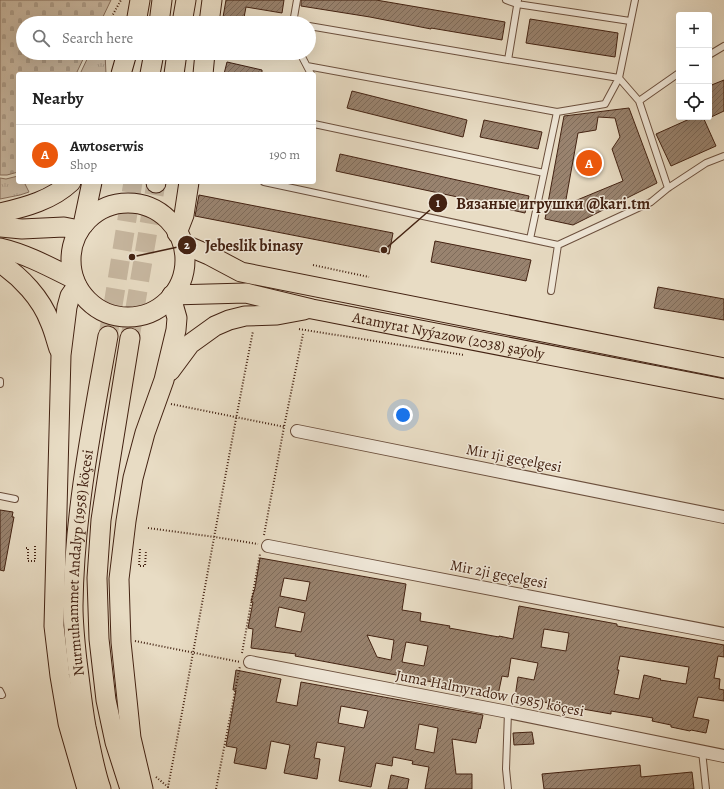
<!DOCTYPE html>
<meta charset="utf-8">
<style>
:root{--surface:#fff;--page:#f6f6f6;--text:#222;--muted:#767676;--line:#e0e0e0;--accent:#ea580c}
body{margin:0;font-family:Alegreya,serif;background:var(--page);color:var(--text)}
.controls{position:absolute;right:12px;top:12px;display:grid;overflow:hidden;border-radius:4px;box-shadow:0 4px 16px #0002}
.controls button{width:36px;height:36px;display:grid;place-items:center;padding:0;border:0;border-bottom:1px solid var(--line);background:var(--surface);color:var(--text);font:20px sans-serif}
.you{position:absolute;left:403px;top:415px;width:14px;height:14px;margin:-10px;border:3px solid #fff;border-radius:50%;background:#1a73e8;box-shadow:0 0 0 6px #1a73e833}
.badge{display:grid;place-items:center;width:26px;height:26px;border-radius:50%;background:var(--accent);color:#fff;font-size:13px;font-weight:700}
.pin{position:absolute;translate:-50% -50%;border:2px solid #fff;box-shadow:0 1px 4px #0006}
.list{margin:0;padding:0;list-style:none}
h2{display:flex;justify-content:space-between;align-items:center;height:52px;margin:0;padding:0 16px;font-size:17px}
h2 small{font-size:13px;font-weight:400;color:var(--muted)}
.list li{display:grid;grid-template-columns:26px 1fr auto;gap:12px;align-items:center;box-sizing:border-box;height:60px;padding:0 16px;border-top:1px solid var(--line)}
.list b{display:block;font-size:15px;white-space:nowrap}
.list p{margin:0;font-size:13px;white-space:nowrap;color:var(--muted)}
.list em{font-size:13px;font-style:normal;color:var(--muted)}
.icon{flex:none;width:22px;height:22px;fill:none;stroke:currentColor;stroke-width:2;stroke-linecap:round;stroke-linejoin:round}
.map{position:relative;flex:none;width:724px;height:789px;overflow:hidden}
.search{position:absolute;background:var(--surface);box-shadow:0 4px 16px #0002;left:16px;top:16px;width:300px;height:44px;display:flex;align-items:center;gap:10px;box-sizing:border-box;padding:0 14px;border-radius:22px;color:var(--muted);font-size:15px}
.panel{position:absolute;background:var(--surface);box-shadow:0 4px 16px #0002;left:16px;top:72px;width:300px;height:112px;border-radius:4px}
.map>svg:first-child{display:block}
</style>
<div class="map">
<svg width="724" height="789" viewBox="0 0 724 789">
<defs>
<pattern id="grass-tufts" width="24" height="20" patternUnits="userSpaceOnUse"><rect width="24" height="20" fill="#ccbca6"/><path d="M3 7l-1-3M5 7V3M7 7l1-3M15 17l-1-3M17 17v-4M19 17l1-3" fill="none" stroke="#b0a18e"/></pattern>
<pattern id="cemetery-stones" width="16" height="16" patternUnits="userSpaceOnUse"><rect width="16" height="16" fill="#ccbca6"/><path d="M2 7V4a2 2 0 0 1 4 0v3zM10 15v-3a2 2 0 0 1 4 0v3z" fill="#b0a18e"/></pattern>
<pattern id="building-hatch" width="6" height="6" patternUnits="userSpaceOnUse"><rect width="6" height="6" fill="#99836f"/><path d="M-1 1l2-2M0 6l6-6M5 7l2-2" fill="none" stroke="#7e6b5a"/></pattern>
</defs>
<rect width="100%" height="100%" fill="#e8dcc4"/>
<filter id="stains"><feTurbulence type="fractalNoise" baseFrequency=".005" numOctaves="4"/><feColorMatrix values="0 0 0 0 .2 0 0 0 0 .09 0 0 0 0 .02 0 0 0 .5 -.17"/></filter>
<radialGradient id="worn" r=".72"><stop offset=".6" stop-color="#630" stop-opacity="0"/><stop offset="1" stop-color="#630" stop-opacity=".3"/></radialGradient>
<path fill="url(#grass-tufts)" stroke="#886f5c" d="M90 53H105L106 74H80Z
M18 176V182H24L29 192 20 195 0 199V178L6 179Z"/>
<path fill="url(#cemetery-stones)" stroke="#886f5c" d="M0 0H111L100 23H23V53H86L76 74H18V172L7 175H0Z"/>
<path fill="url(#building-hatch)" stroke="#432212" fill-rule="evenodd" d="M226 0H284L282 13 246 7 243 23H222Z
M301 0H376L505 22 502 40 431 28V29L370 17 301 6Z
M530 19 618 33 615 57 526 43Z
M227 62 262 70V74H224Z
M724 80V111L709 118V86Z
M352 91 467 120 463 137 347 108Z
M629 108 657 183 573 225 545 219 564 116ZM598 117 615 118 620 137 612 149 623 181 565 205 578 133 596 130Z
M694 117H703L716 146 671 166 656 134Z
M484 120 542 132 538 149 480 137Z
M340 154 529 196 525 213 467 200V199L336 171Z
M199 195 393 233 389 254 195 216Z
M435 241 531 260 526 281 431 262Z
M658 287 724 299V320L654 308Z
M0 510 13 512 12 517H14L4 571 0 570Z
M260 558 406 584 402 610 421 613 420 621 450 626 449 628 499 637V636L513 639 519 606 617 624V626L724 645V657L718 656 714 678 720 679 719 689 724 690V701L698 697 693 717 709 720 706 733 691 730 690 731 671 727V725L652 721 653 718 611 711V714L515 697 518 677 534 680 538 663 511 658 508 677 502 676 498 695 407 677 295 656 296 654 251 648 253 629 248 628 253 602 251 601 255 588ZM284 578 310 582 306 601 280 596ZM279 607 305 613 301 632 275 627ZM544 629 569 633 566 651 541 647ZM367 635 394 640 391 660 377 657ZM406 642 428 646 424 666 402 662ZM620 656 689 667 686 684 660 680 661 679 644 675 639 699 614 694 619 670H617Z
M236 670 281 679 276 702 297 706 301 682 483 715 480 729 479 728 476 743 452 739 456 774H472V789H425L429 767 412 764 413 761 393 757 392 766 376 763 371 787 339 781 345 747 317 742 314 758 320 759 317 779 284 773 290 745 271 741 266 769 234 763 237 748 226 746 236 690H233ZM341 706 368 711 364 728 338 723ZM419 724 438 728 434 753 415 749Z
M532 732 534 744 514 745 513 733Z
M640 765 641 777 692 772 694 789H544L542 774Z
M391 775 409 779 407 789H388Z"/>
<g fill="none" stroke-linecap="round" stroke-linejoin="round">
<path stroke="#c7b7a0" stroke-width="19" stroke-dasharray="19 10" stroke-linecap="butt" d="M108 336 133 182
M130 338 156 183"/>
<g stroke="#6c503e" stroke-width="8">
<path id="lane" d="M506 0 517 4 630 21
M518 0 508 60 619 78 605 104 557 112 530 239
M635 0 619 78 639 101 668 188
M293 23 297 0
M309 26 508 60
M300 53 311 74
M709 55 724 46
M307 66 557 112
M639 101 679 73
M314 124 544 173
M264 182 558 245
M551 291 558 245 651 202 668 188 706 163 724 156
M0 381V384
M0 496 15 499
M0 691 2 695H0
M702 751 706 789
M508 789 506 769 508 712"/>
</g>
<g stroke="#6c503e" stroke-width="14">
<path id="street" d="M297 431 724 517
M268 546 724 634
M250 662 508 712 724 756"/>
</g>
<g stroke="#432212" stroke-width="21">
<g id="primary">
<path d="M136 23 140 0"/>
<path d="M159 23 162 0"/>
<path d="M182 23 186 0"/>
<path d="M209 23 212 0"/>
<path d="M121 74 127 53"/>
<path d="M150 74 154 53"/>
<path d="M174 74 177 53"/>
<path d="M203 74 205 53"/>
<path d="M156 183V182"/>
<circle cx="128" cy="260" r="57"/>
<path d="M0 213C26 207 52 200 71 182"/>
<path d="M83 225 92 182"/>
<path d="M0 227 22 229 64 227 79 230"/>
<path d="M177 233 184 215 189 182"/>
<path d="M183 244 209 255 241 272 724 368"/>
<path d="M0 248C26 254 50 267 74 279"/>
<path d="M0 263C21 277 41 298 50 322 54 331 56 340 59 349"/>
<path d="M77 286 70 296 67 307 61 355 54 626 60 676 68 723 87 789"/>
<path id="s1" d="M172 295 246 293 312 309 724 389"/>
<path d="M130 338 108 474 101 520 97 578 99 639 106 700 115 742 130 789"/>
<path d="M170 371 190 344 215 326 229 320 245 316 277 315 304 310"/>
<path id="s2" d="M101 789C94 769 91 748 86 727 82 705 80 683 77 661 75 643 73 624 73 606 74 515 92 425 108 336"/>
<path d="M143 789 131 738 121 642 119 579 126 521 133 478 145 433 164 380 176 330 177 318 171 297"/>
</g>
</g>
<path stroke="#432212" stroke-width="2" stroke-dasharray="1 2" stroke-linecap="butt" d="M110 23 111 18 121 0
M108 53V62
M313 265 369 277
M299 329C354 338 409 346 464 355
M171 404 285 427
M148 528 215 537 258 544
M264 535 284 427 303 334
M26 548H28V561H35V545
M140 549 139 566H145L146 551
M135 641 240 662
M242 653 260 554
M156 777 168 787C197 635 223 483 253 331
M216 789 240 666"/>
<use href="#lane" stroke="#f0e8d9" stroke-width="6"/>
<use href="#street" stroke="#f0e8d9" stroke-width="12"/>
<use href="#primary" stroke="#e8dcc4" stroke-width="19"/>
</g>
<g text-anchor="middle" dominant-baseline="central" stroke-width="3" stroke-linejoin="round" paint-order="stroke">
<g font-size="15" fill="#432212" stroke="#f0e8d9">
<text stroke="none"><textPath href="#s1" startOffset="281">Atamyrat Nyýazow (2038) şaýoly</textPath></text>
<text transform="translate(514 458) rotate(11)">Mir 1ji geçelgesi</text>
<text stroke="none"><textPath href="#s2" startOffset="229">Nurmuhammet Andalyp (1958) köçesi</textPath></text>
<text transform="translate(499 574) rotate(11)">Mir 2ji geçelgesi</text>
<text transform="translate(490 693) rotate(11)">Juma Halmyradow (1985) köçesi</text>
</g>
</g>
<path fill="none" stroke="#432212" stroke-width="1.5" d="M384 250L438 203M132 257L187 245"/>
<g fill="#432212" stroke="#f0e8d9" stroke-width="1.5">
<circle cx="384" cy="250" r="4"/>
<circle cx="132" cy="257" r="4"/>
<circle cx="438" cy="203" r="10"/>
<circle cx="187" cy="245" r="10"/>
</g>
<g font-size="12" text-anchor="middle" font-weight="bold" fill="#fff">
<text x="438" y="207">1</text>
<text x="187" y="249">2</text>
</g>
<g font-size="16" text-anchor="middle" font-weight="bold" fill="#432212" stroke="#f0e8d9" stroke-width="3" stroke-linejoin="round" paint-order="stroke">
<text x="553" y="209">Вязаные игрушки @kari.tm</text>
<text x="254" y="251">Jebeslik binasy</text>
</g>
<rect width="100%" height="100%" filter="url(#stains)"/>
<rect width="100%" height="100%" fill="url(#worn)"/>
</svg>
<div class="controls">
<button>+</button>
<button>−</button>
<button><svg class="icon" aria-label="locate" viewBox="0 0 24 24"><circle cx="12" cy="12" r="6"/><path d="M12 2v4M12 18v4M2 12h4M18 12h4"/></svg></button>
</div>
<div class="you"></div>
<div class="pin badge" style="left:589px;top:163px">A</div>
<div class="search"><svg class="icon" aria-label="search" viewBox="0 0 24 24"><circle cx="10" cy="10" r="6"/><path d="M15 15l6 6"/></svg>Search here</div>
<section class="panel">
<h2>Nearby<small></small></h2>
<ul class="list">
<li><span class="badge">A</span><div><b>Awtoserwis</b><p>Shop</p></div><em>190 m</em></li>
</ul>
</section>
</div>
